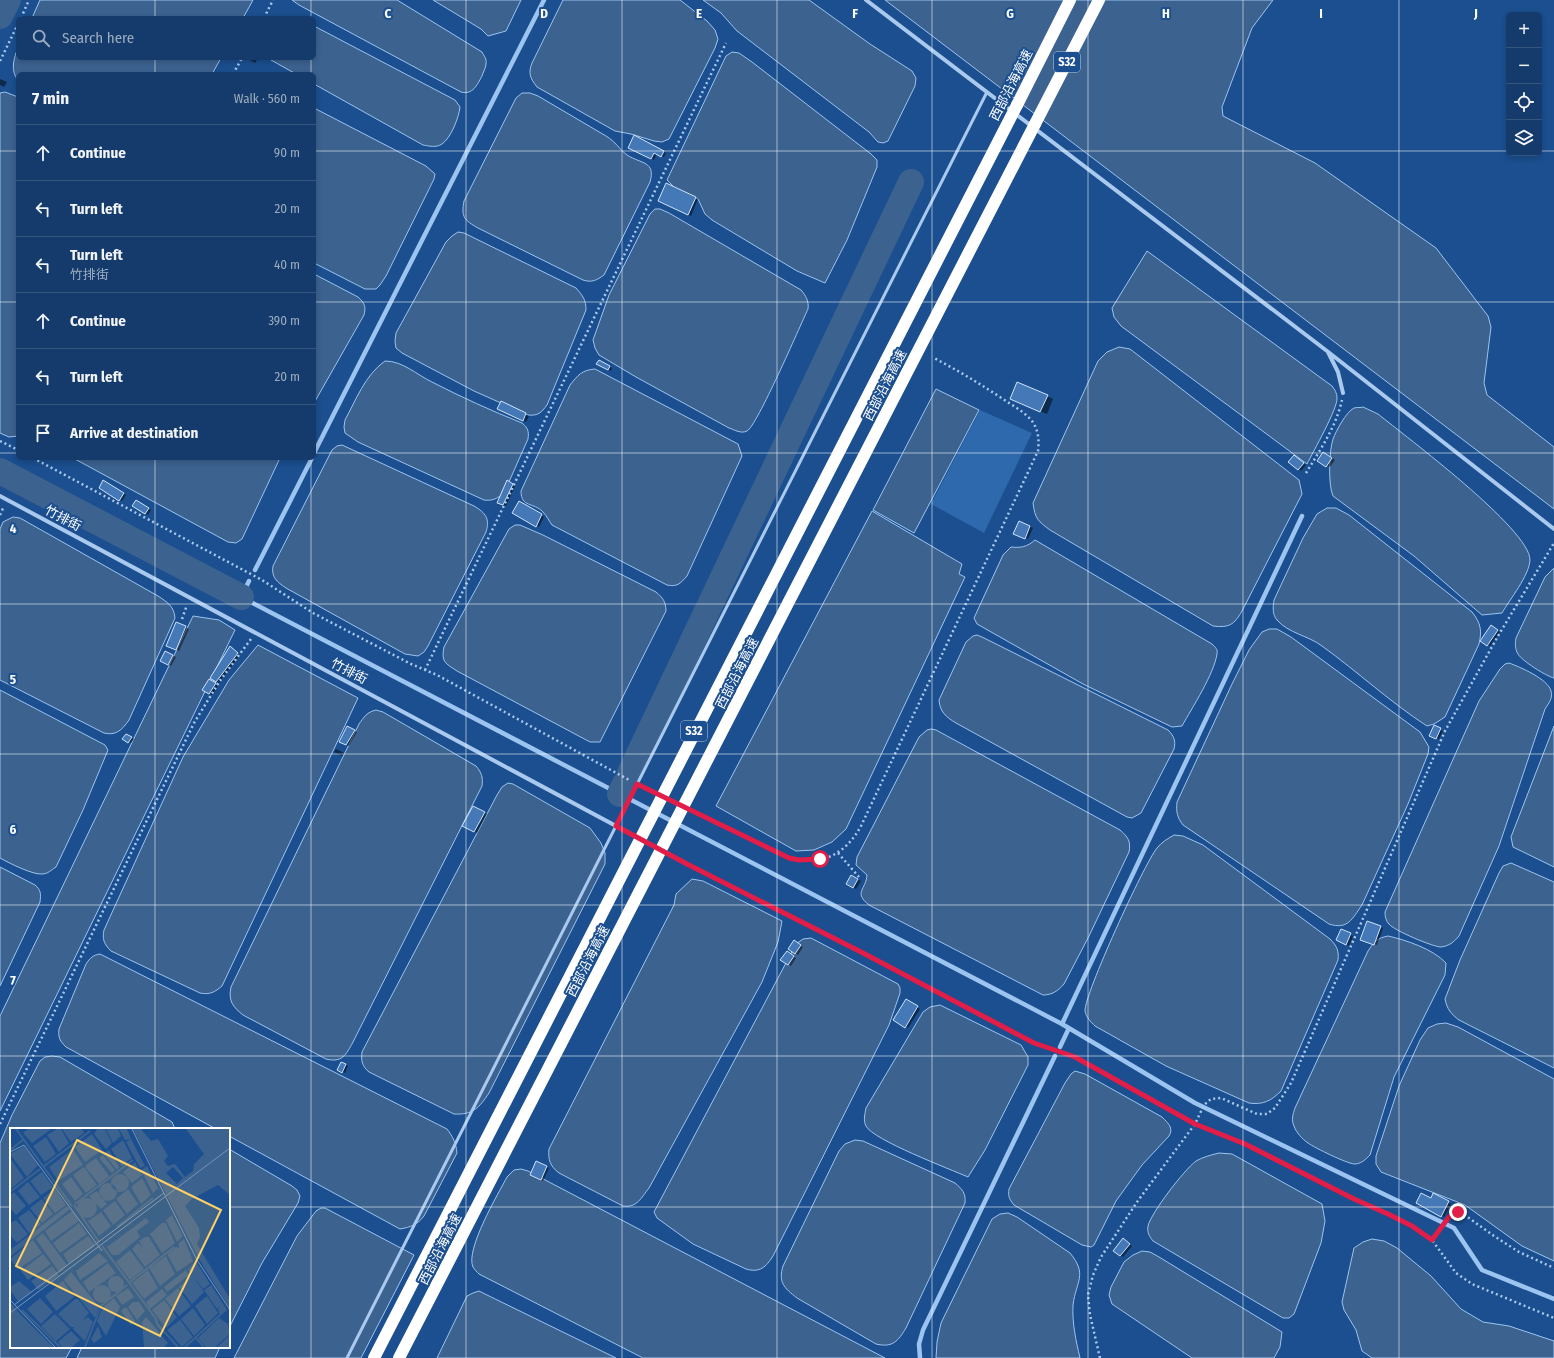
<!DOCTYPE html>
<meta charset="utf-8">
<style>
:root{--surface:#143b6b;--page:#214673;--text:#f1f3f6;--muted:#9dadc1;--line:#33557e}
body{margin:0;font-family:"Fira Sans Condensed","Noto Sans SC",sans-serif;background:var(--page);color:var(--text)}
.controls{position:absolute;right:12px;top:12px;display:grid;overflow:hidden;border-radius:6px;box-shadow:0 2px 6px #0003}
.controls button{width:36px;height:36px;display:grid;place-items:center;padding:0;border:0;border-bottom:1px solid var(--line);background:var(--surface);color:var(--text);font:20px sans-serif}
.stop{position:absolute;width:12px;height:12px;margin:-9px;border:3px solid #e11d48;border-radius:50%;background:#fff}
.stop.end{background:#e11d48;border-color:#fff;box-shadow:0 1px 4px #0008}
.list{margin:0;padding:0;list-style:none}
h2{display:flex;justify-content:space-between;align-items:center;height:52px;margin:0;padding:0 16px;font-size:17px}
h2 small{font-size:13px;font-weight:400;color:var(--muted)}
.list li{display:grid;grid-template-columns:26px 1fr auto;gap:12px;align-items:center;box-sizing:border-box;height:56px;padding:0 16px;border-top:1px solid var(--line)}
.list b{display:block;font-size:15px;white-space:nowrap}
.list p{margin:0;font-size:13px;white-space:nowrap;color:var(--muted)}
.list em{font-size:13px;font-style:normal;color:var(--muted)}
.icon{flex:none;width:22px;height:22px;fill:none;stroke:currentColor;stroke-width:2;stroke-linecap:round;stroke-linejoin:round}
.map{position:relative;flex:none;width:1554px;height:1358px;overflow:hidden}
.search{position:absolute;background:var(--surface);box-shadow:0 2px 6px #0003;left:16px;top:16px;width:300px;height:44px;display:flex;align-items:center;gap:10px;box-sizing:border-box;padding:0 14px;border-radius:6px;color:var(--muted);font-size:15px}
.panel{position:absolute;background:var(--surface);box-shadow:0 2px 6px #0003;left:16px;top:72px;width:300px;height:388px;border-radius:6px}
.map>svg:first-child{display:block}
</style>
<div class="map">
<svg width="1554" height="1358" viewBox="0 0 1554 1358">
<rect width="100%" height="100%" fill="#1b4f8f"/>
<path fill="#2e69ad" d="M980 410 1032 433 984 533 931 504Z"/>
<path fill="#3c6290" stroke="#9cc4f0" d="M40 0H253L243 18H32Z
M292 0H397L482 52C484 56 487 59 486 64 486 68 483 72 482 76 477 85 473 95 461 92L299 5Z
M433 0H521L506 31 488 36 481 29Z
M563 0H680L707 21 715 30 718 39 715 48 669 139 662 142 654 141 631 134 615 131 537 87C530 78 528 73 532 63Z
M703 0H809L870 44 912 71 916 78 915 86 888 141 883 143 878 142 869 132 737 31 721 13Z
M885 0H1273L1252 28 1222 107 1223 116 1315 163 1436 248 1488 316 1491 327 1484 383 1487 395 1554 447V509Z
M314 26 455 100 460 107C459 117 451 138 442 144 436 148 429 146 423 145L314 84V74H296L271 60V58H314Z
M18 48V58H221L212 74H18V80C10 71 14 57 18 48Z
M732 52 739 53 752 62 871 154 877 160V167L847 240 825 283 797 271 712 220 705 214 698 199 676 189 667 180 726 56Z
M5 92 18 97V436L9 437 0 433V93Z
M522 93H530L538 96 606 136C616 142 619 149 627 155 641 164 656 161 650 182L604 275C597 280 592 283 583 280L478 228C464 220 461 217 464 201L516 98Z
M314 108 426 166 435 174 434 179 386 276 380 285 376 289H365L314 263Z
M655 209H660L669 213 801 290C806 296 809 301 808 309 800 326 757 426 747 431 741 434 735 430 729 428L636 377 599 355 595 348 593 340 609 295 650 214Z
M458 232 464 233 576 288C583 296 586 300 586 310L547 405C541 413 538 416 528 415L474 391 402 353 396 348 395 341 396 333 446 242 452 236Z
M1147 251 1332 386C1335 390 1337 393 1337 398 1338 408 1313 452 1307 464L1121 326 1114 317 1112 308Z
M314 274 358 297C365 303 366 307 364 315L314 403Z
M1119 347 1130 349 1299 480 1302 494 1242 611C1234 625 1229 628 1213 626L1050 530C1038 521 1035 519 1033 503L1098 361 1107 352Z
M385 361C403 361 417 375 432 382 461 397 492 411 522 423 528 428 529 431 528 439L504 493C497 499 492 501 484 500L358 442 345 433 344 427 345 420C356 400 365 375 385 361Z
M595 369 738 444 742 456 687 576C680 584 677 587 667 585L552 525C549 521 547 516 543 512 534 502 521 508 521 491L570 385C578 375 582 370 595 369Z
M936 389 979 410 914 533 873 510Z
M1363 407 1378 414C1405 436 1530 529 1530 560 1529 576 1510 599 1502 613L1482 615 1414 556 1333 496C1328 485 1329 451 1333 439 1336 431 1346 412 1354 408 1357 407 1361 408 1363 407Z
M342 445 474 506C486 513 490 519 486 532L428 646 424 652 418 656 405 654 286 588C277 582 271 577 273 566L332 450 337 446Z
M73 458H280L242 539 236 543 228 542Z
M1327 508H1336L1349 515 1472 612C1481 623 1482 631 1479 644L1445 717 1434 724 1427 726C1390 702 1358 672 1322 646 1309 636 1288 633 1277 620 1272 614 1273 607 1274 600L1303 538 1317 514Z
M872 511 962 564 959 574 965 577 846 829 832 842 814 850 796 851 716 806Z
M13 517 20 518 158 596C167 602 174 606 175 618L129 720C122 730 116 736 104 733L0 680V529L3 522Z
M515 525H520L543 535 656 592C663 598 666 602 666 611L600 742H590L457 671C445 663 441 662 444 647L509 529Z
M1035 540 1212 644C1215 647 1218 649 1217 654 1214 674 1192 708 1182 726L1172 727 1083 684 977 624 974 618 1003 555 1011 547C1021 548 1027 547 1035 540Z
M1554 568V678C1546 676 1522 661 1518 654 1515 649 1515 644 1516 638L1545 577Z
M193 616 219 620 235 630 0 1111V1016Z
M1269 629H1277L1291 637 1420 732 1429 747 1428 754 1408 804 1362 905C1352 919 1348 930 1329 924L1183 825C1177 817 1176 812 1177 802L1232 684 1249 650 1262 632Z
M977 635 982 637 1168 730C1174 736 1176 741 1174 749L1141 813 1132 818 1127 817 956 723C946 717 940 712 939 700L966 642 973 636Z
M258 645 358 698 222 986C215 992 210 995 200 993L111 951C104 944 102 939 104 930L183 757 229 680Z
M1509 663C1520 667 1548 679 1551 691 1553 698 1549 703 1545 709L1499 846 1459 936C1454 942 1449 946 1441 947 1433 947 1393 930 1389 924 1386 921 1385 917 1385 912L1479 701 1500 669 1505 664Z
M0 690 105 745 108 750 83 810 56 867C51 870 48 874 42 874 33 875 9 863 0 858Z
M376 710 383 712 476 766C482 773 483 778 482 786L353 1042C346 1055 342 1063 326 1059L243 1015C233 1007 228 1001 231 987L359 724C364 717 367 712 376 710Z
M1554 726V867L1513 847 1511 837Z
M931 729 936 730 1120 830C1128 837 1131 841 1129 852L1089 936 1064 984C1058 991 1052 995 1043 995L869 905C853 892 866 890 867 875L856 865 857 857 919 737 927 730Z
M508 783 513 784 590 828 601 843 605 853V864L489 1093C479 1108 473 1115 454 1114L369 1072C362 1066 361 1061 362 1052L497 795 502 787Z
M1174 835 1183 836 1203 845 1330 939C1337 946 1339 951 1338 960L1281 1091C1271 1101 1263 1105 1249 1103L1166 1066 1095 1026C1091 1022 1086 1017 1085 1011 1084 995 1144 864 1157 848 1162 842 1167 839 1174 835Z
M1511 863 1554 882V1068L1459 1020C1451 1014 1447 1009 1445 999L1460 960 1499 873 1503 866Z
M0 867 35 885C41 890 41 894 40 902L0 986Z
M692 879 703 881 782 921 778 942 762 982 649 1188C641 1198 637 1208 623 1206L559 1173C550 1166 548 1160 549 1149L674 905 676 894Z
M1388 936C1406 940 1433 949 1446 963L1445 975 1394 1077 1370 1155C1365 1160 1361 1164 1354 1164 1346 1163 1315 1148 1308 1143 1302 1139 1296 1132 1294 1126 1291 1120 1293 1114 1295 1108L1368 951C1374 942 1377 938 1388 936Z
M811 938 898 984 900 988V993L889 1025 773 1256C766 1267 760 1273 746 1269L693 1244 657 1218 654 1212 796 944 803 939Z
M100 954 447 1129C453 1137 456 1143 457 1153L424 1216C417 1225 411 1227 400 1229L229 1136V1129H216L66 1047C60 1041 58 1038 59 1029L86 964C90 958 93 955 100 954Z
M940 1005 1021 1045 1028 1057V1065L985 1150 968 1177C950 1169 873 1140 866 1126 863 1120 865 1114 866 1108L923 1012 930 1007Z
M1446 1023 1458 1027 1554 1079V1261L1522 1246 1465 1205 1381 1172 1376 1164V1156L1399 1086 1420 1040 1428 1028 1437 1024Z
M52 1056 60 1057 172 1122 175 1129H11V1347H72L66 1358H0V1143L12 1115 40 1061 45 1057Z
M1075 1071 1085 1074 1162 1117C1168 1123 1174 1128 1169 1136L1142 1165 1116 1201 1094 1245 1091 1247 1082 1245 1014 1205C1009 1199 1008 1196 1009 1189L1065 1083 1071 1074Z
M855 1140 863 1141 955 1183C962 1189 966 1193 965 1203L906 1328C898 1341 893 1348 876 1344L797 1298C784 1288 778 1282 783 1266L839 1151 845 1144Z
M229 1149 292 1186 297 1190 300 1196 298 1203 262 1263 229 1328Z
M1219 1153 1232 1154 1322 1204 1325 1221 1321 1243 1294 1314 1289 1318H1283L1153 1241C1149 1236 1147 1232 1148 1226 1151 1213 1184 1170 1196 1161 1203 1157 1211 1155 1219 1153Z
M521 1169 528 1171 885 1358H643L479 1274C477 1272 474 1269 473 1267 465 1250 498 1194 507 1177L514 1170Z
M321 1208H325L414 1255 361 1358H234L297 1236 316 1211Z
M1008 1213 1017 1217 1070 1253C1088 1275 1076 1281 1073 1305 1072 1323 1076 1341 1080 1358H936L937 1342 941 1323 992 1219 1000 1214Z
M1372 1239 1384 1241 1397 1248 1431 1276 1461 1309 1483 1322 1509 1326 1554 1341V1358H1372L1362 1351 1356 1330 1344 1310 1342 1302 1354 1248 1363 1242Z
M1142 1251 1150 1252 1159 1257 1282 1332 1280 1347 1274 1358H1192L1112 1304 1109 1295 1111 1287 1124 1262 1133 1255Z
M479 1291 487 1295 616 1358H437L467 1296 473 1293Z
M82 1347H220L215 1358H77Z"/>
<path fill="#0007" d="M246 58H258L255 63Z
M0 79 7 82 4 87 0 85Z
M634 137 666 153 664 157 657 154 654 160 629 147Z
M667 184 698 199 691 216 662 202Z
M599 361 612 368 611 371 598 364Z
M1047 396 1053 399 1047 414 1017 402Z
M501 402 529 416 526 422 501 410Z
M1324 453 1335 460 1330 467 1319 461Z
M1297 458 1306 465 1301 471 1299 469Z
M103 482 126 495 122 501 100 488Z
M507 482 515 486 506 506 500 504Z
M136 501 151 510 148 515 133 506Z
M519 503 544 517 539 527 513 513Z
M1019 522 1033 528 1028 539 1017 535Z
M177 623 189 629 179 651 170 647Z
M1491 627 1500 632 1490 646 1482 641Z
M232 649 240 655 219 683 211 678Z
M165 652 176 657 171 666 164 663Z
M210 681 218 686 212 695 204 690Z
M348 727 357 732 349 746 340 741Z
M1434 727 1443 731 1439 739 1433 737Z
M126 735 134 739 131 743 124 739Z
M336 749 344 753 342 756 334 752Z
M474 807 487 814 477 833 464 826Z
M852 876 861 881 856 889 847 884Z
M1381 927 1383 928 1377 945 1364 941Z
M1342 930 1353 936 1349 946 1340 941Z
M794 941 803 947 798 955 789 949Z
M787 952 796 958 791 966 782 960Z
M906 1000 920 1009 908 1028 894 1020Z
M342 1063 348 1066 345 1073 338 1070Z
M537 1162 549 1168 543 1181 531 1175Z
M1433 1195 1451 1204 1444 1217 1417 1203 1431 1199Z
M1126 1241 1132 1246 1123 1257 1120 1255Z"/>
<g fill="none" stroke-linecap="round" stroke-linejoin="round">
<path stroke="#9cc4f0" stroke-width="4.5" d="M314 453 544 0
M255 570 312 458
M249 581 241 597 1062 1024 1195 1103 1454 1228 1482 1270 1554 1299
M1062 1024 1302 516
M1060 1047 1069 1028
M920 1358 919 1344 923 1330 1055 1056"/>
<path stroke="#3c6290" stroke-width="26" d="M0 16 8 0
M0 471 241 597
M630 773 911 182
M620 794 625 784"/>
</g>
<path fill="#4478b7" stroke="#cfe3fa" d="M634 135 664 151 661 157 654 153 651 159 628 148Z
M666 183 696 197 688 215 658 201Z
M599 360 610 366 608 370 596 364Z
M1017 382 1048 395 1040 412 1010 399Z
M501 401 526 413 523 421 497 409Z
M1323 452 1332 458 1326 467 1317 461Z
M1294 455 1304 463 1298 470 1288 462Z
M103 480 124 493 119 501 99 488Z
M507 480 513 484 503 505 497 503Z
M136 500 149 508 145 514 132 506Z
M519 501 542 514 536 527 512 513Z
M1019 521 1030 526 1025 539 1013 534Z
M176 622 186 626 176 650 166 646Z
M1491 625 1498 630 1487 646 1480 641Z
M230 646 238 653 216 682 210 678Z
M165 651 173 655 168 665 160 661Z
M209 679 216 683 209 694 202 690Z
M1434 725 1441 728 1436 739 1429 736Z
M347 726 355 730 346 745 339 742Z
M126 734 132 737 128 743 122 739Z
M473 806 485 812 474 832 462 826Z
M851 875 858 879 853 888 846 884Z
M1367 921 1381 926 1374 945 1360 940Z
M1341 929 1351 933 1346 945 1336 940Z
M794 940 801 945 795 954 788 949Z
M787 951 794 956 788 965 780 960Z
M906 999 918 1006 905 1028 893 1020Z
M341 1062 346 1064 342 1073 337 1070Z
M536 1161 547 1166 541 1180 530 1175Z
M1421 1193 1431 1198 1433 1193 1449 1201 1441 1217 1416 1203Z
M1123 1238 1130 1244 1120 1256 1113 1251Z"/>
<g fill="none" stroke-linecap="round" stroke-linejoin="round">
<path stroke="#a9c9ee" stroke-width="2.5" stroke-dasharray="2 3" stroke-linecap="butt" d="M21 18 29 0
M264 18 273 0
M0 61 18 24
M233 74 242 58
M0 441 18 450
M33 458 262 580 313 613 411 664 437 675 631 781
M1306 473C1320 450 1336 427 1342 400
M0 515 4 506
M182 619 187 605
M425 670 726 43
M695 812 789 858C822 866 845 855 861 826L1038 451C1039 442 1039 433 1034 424 1028 414 1015 407 1006 401 982 385 959 371 934 358
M838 853 859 877
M693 867 863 953 1034 1043 1075 1057 1195 1124 1245 1144 1354 1199 1388 1213 1412 1226 1432 1240 1456 1273 1472 1284 1554 1318
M0 1124 194 723 219 682 251 639
M1432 1240C1440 1229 1448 1211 1462 1213L1494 1236 1519 1252 1554 1268
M1100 1358 1090 1315 1088 1295 1093 1275 1101 1257 1137 1202 1195 1124 1204 1105 1211 1099 1221 1098 1257 1114H1267L1275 1108 1291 1083 1445 731 1498 636 1554 543"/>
<path stroke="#a9c9ee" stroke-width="3" d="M347 1358 987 92"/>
<path stroke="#a9c9ee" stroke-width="4" d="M866 0 1327 351 1554 529
M1328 352 1338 372 1343 393
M0 496 687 864"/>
<path stroke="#fff" stroke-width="12" d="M1017 105 1070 0
M1035 124 1099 0"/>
<path stroke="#fff" stroke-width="12" d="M374 1358 1017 105
M399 1358 1035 124"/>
</g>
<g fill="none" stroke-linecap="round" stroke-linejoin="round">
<path stroke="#e11d48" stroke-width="5" d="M820 859 799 860 789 858 637 784 616 826 687 864 863 953 1034 1043 1075 1057 1195 1124 1245 1144 1354 1199 1388 1214 1412 1226 1432 1240 1449 1217 1458 1212"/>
</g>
<path fill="none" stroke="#fff" stroke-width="1" stroke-opacity="0.55" d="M155 0V18M311 0V18M466 0V1358M622 0V1358M777 0V1358M932 0V1358M1088 0V1358M1243 0V1358M1399 0V1358M155 58V74M311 58V74M0 151H18M314 151H1509M1539 151H1554M0 302H18M314 302H1554M0 453H18M314 453H1554M155 458V1129M311 458V1358M0 604H1554M0 754H1554M0 905H1554M0 1056H1554M0 1207H11M229 1207H1554M155 1347V1358"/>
<g text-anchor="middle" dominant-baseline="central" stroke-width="4" stroke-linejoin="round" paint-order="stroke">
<g fill="#1b4f8f" stroke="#bbcadd" stroke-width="1">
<rect x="1054" y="52" width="26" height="20" rx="3"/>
<rect x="681" y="721" width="26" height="20" rx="3"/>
</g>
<g font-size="12" font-weight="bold" fill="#fff">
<text x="1067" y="62">S32</text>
<text x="694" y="731">S32</text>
</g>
<g font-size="13" fill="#fff" stroke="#1b4f8f">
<text transform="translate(1011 85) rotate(-63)">西部沿海高速</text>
<text transform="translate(885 385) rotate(-63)">西部沿海高速</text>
<text transform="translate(63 518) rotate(28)">竹排街</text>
<text transform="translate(349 671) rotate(28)">竹排街</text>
<text transform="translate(737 673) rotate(-63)">西部沿海高速</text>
<text transform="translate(588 961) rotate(-63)">西部沿海高速</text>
<text transform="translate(440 1249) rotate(-63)">西部沿海高速</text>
</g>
</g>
<g transform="translate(10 1128)">
<rect width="220" height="220" fill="#1b4f8f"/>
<path d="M18 1H40V2L22 15 13 5ZM47 1H51L59 15 49 24 37 7ZM52 1H72L74 5 61 14ZM87 1H95L102 15 96 21 84 6ZM96 1H108L111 8 103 15ZM109 1H117L121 11 115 12ZM123 1H131L141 13 148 11 158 28 154 33 158 38 165 36 175 49 183 43 184 36 194 26 176 1H220V67L208 57 182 71 175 78 189 100 190 109 187 116 220 171V181L189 131ZM163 39 173 50 167 56 156 45ZM82 6 92 22 75 34 65 19ZM36 9 46 26 35 34 23 18ZM121 11 135 38 130 40 116 14ZM113 12 122 30 112 38 101 21ZM14 18 28 37 17 49 0 26ZM63 21 73 37 48 53 39 39ZM99 22 109 39 107 42 94 26ZM93 27 105 42 102 45 89 30ZM0 30 14 50 2 60 0 58ZM86 30 99 48 89 56 76 40V37ZM125 34 132 47 122 55 113 44ZM137 38 148 60 143 65 131 42ZM74 39 87 57 76 65 63 47ZM32 44 43 59 31 67 20 53ZM101 55a9 9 0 1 1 18 0a9 9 0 1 1-18 0ZM61 49 73 66 65 73 52 56ZM132 50 141 67 131 76 121 59ZM18 54 30 69 19 77 8 63ZM89 64a9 9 0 1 1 18 0a9 9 0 1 1-18 0ZM45 61 56 77 45 85 33 70ZM118 61 128 76 117 86 106 71ZM87 63 97 76 91 81 79 68ZM4 64 16 78 6 87 0 80V67ZM67 80a10 10 0 1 1 20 0a10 10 0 1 1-20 0ZM32 71 43 86 32 95 20 80ZM105 73 115 87 103 97 93 82ZM57 78 60 81 0 129V122ZM19 82 31 96 19 105 8 90ZM62 83 69 93 41 113 35 103ZM91 84 101 98 89 108 78 93ZM162 87 173 108 167 114 156 92ZM136 90 139 94 127 103 130 109 108 127H102L97 119ZM6 92 18 106 7 115 0 107V95ZM69 95 77 106 50 125 43 115ZM152 95H156L165 115 152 125 140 106ZM33 105 57 137 51 144H49L26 111ZM78 108 84 115V119L59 136 53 126ZM135 109H139L150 127 135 139 122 121 128 115 133 120 129 113ZM174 111 183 133 167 144 157 126 166 119 169 120V115ZM23 112 32 125 8 141 0 131ZM120 122 134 141 120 152 106 134ZM89 125 98 133 70 152 66 143ZM33 126 41 136 18 152 11 143ZM156 128 165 146 150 158 139 140ZM98 135 106 145 79 164 73 154ZM184 135H187L200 156 193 161 178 142ZM42 138 49 147 28 162 21 153ZM138 142 148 160 134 171 122 155ZM176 142 179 147 157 164 154 159ZM61 144 89 179 85 190 54 152ZM182 147 194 164 182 176 169 159ZM98 156a8 8 0 1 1 16 0a8 8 0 1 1-16 0ZM9 153 22 164 8 173 0 162V159ZM53 153 64 169 46 183 35 168ZM201 157 217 182 210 188 208 181 211 177 207 181 194 162ZM83 166a9 9 0 1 1 18 0a9 9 0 1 1-18 0ZM118 160 124 169 112 177 106 168ZM168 160 181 178 169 188 155 171ZM152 161 157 167 140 181 136 174ZM197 168 208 185 197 196 185 178ZM30 170 43 184 31 196 17 181ZM104 170 110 179 96 208 87 193 93 179ZM65 171H68L79 185 73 192 78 189 83 194 75 213 63 201 64 199H61L48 186ZM154 172 167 189 156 200 142 182ZM0 174 9 185 43 219H0ZM123 174H129L135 183 127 192 118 179ZM114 180H117L125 193 121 197 111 183ZM183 180 195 197 184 208 171 191ZM45 186 60 201 46 213 31 198ZM136 189 158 215 154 219H134L132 194ZM209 190 218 196 220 206 205 219H196L188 210ZM170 192 183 209 172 219 157 202ZM88 198 92 209 84 215 81 211ZM61 203 70 212 62 219H52L48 214ZM220 207V219H207L218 209Z" fill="#3c6290" fill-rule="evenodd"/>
<path fill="none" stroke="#3c6290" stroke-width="2" d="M6 1 62 78M0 22 13 12M33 39 80 3M0 64 30 41M65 76 123 32M64 77 89 114M107 99 143 70M92 118 146 191 147 196 168 219M120 154 164 119M12 182 50 219M186 210 194 219M75 219 91 178 117 157M175 219 210 187"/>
<path fill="none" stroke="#7695bc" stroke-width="1" d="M122 1 187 132 220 182M0 24 14 17 92 123M0 172 45 219M4 177 154 65M0 185 220 20"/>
<path fill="#ffd166" fill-opacity="0.15" stroke="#ffd166" stroke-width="2" d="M67 12 211 82 150 208 6 138Z"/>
<rect width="220" height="220" fill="none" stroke="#fff" stroke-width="2"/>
</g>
<g font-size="13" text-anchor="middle" font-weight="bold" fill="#fff" stroke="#1b4f8f" stroke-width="4" stroke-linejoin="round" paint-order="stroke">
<text x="388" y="18">C</text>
<text x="544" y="18">D</text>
<text x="699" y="18">E</text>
<text x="855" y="18">F</text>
<text x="1010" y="18">G</text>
<text x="1166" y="18">H</text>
<text x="1321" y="18">I</text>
<text x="1476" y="18">J</text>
<text x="13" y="533">4</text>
<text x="13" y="684">5</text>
<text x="13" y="834">6</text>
<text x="13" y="985">7</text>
</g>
</svg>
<div class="controls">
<button>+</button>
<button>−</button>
<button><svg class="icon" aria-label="locate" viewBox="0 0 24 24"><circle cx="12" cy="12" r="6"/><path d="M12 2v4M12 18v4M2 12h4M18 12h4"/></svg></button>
<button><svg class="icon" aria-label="layers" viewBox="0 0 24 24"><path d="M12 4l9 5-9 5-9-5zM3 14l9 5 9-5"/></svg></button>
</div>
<div class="stop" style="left:820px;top:859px"></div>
<div class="stop end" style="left:1458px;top:1212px"></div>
<div class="search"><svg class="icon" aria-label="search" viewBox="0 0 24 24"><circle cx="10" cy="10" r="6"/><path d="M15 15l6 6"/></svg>Search here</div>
<section class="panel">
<h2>7 min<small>Walk · 560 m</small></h2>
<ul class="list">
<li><svg class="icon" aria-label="ahead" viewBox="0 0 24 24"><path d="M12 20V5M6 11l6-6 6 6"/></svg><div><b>Continue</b></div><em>90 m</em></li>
<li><svg class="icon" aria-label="left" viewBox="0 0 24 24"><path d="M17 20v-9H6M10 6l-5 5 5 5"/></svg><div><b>Turn left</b></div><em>20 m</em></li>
<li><svg class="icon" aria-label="left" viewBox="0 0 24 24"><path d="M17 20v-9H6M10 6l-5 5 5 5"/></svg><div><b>Turn left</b><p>竹排街</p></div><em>40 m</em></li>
<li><svg class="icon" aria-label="ahead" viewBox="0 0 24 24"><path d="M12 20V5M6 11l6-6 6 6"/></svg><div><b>Continue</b></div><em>390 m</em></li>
<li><svg class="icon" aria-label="left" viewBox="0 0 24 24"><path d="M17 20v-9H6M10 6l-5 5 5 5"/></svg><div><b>Turn left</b></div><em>20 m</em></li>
<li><svg class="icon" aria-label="arrive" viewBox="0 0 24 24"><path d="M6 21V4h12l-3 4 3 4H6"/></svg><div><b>Arrive at destination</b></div></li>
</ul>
</section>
</div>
